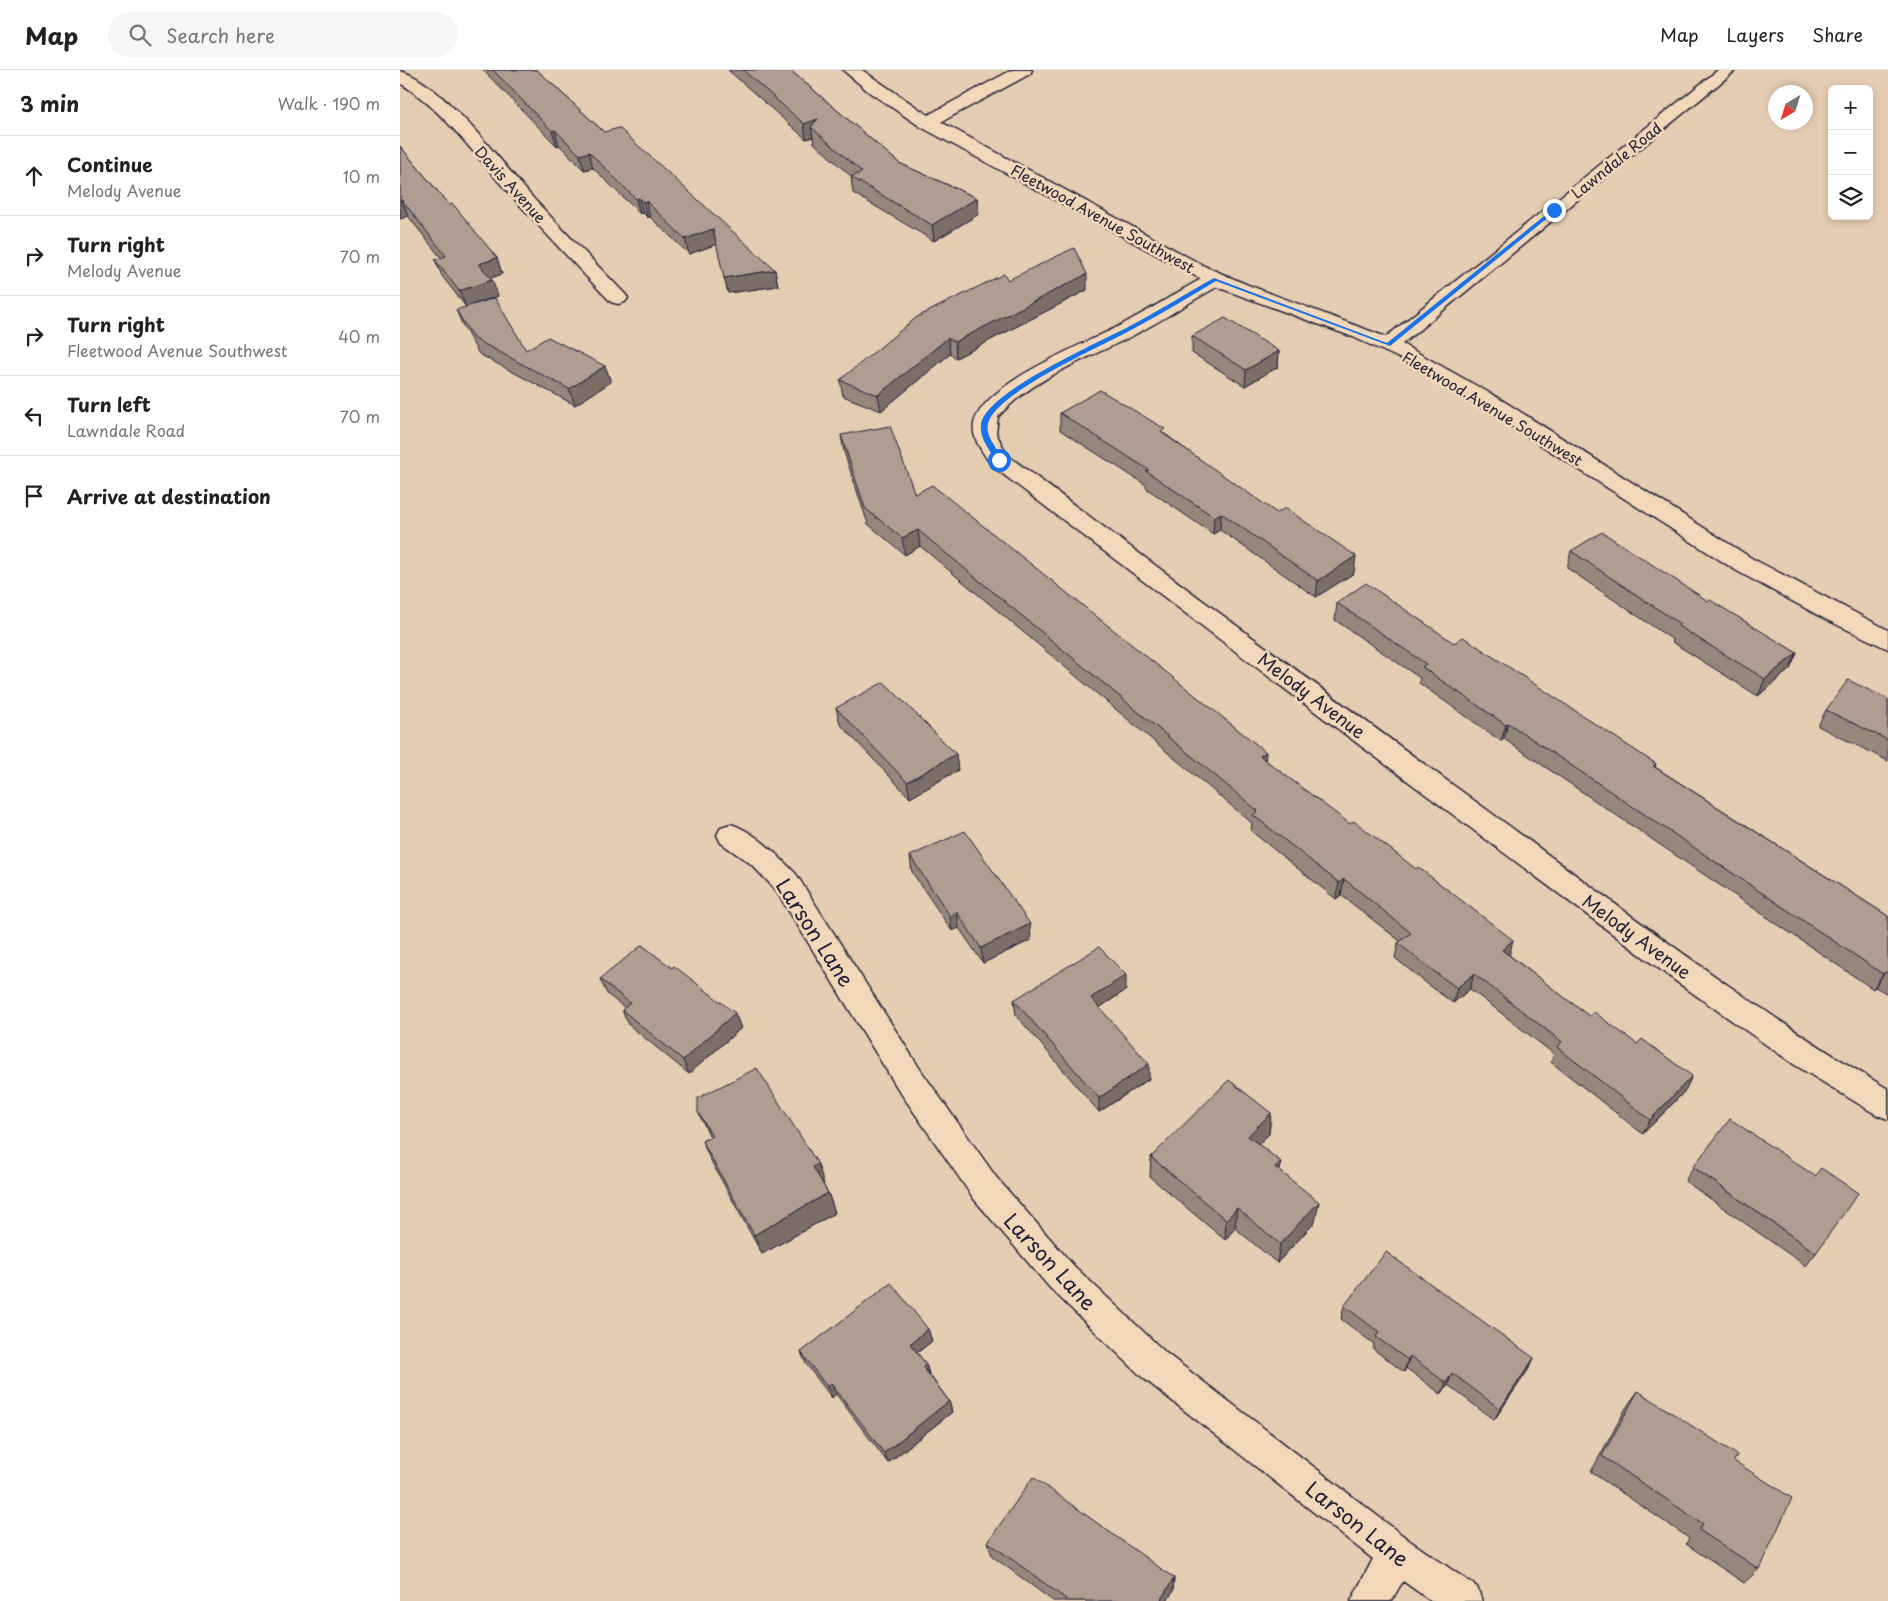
<!DOCTYPE html>
<meta charset="utf-8">
<style>
:root{--surface:#fff;--page:#f6f6f6;--text:#202124;--muted:#757577;--line:#e0e0e0}
body{margin:0;font-family:"Playpen Sans",sans-serif;background:var(--page);color:var(--text)}
.controls{position:absolute;right:15px;top:15px;display:grid;overflow:hidden;border-radius:8px;box-shadow:0 2px 8px #0003}
.controls button{width:45px;height:45px;display:grid;place-items:center;padding:0;border:0;border-bottom:1px solid var(--line);background:var(--surface);color:var(--text);font:25px sans-serif}
.compass{position:absolute;left:1368px;top:15px;width:45px;height:45px;border-radius:50%;background:var(--surface);box-shadow:0 2px 8px #0003;rotate:218deg}
.stop{position:absolute;width:15px;height:15px;margin:-11px;border:4px solid #1a73e8;border-radius:50%;background:#fff}
.stop.end{background:#1a73e8;border-color:#fff;box-shadow:0 1px 5px #0008}
.list{margin:0;padding:0;list-style:none}
h2{display:flex;justify-content:space-between;align-items:center;height:65px;margin:0;padding:0 20px;font-size:21px}
h2 small{font-size:16px;font-weight:400;color:var(--muted)}
.list li{display:grid;grid-template-columns:32px 1fr auto;gap:15px;align-items:center;box-sizing:border-box;height:80px;padding:0 20px;border-top:1px solid var(--line)}
.list b{display:block;font-size:19px;white-space:nowrap}
.list p{margin:0;font-size:16px;white-space:nowrap;color:var(--muted)}
.list em{font-size:16px;font-style:normal;color:var(--muted)}
.icon{flex:none;width:28px;height:28px;fill:none;stroke:currentColor;stroke-width:2;stroke-linecap:round;stroke-linejoin:round}
.map{position:relative;flex:none;width:1488px;height:1531px;overflow:hidden}
header{display:flex;align-items:center;gap:30px;box-sizing:border-box;height:70px;padding:0 25px;background:var(--surface);border-bottom:1px solid var(--line)}
header strong{font-size:24px}
nav{display:flex;gap:28px;margin-inline-start:auto;font-size:18px}
.search{width:350px;height:45px;background:var(--page);display:flex;align-items:center;gap:12px;box-sizing:border-box;padding:0 18px;border-radius:28px;color:var(--muted);font-size:19px}
main{display:flex}
aside{flex:1;background:var(--surface)}
.map>svg:first-child{display:block}
</style>
<header>
<strong>Map</strong>
<div class="search"><svg class="icon" aria-label="search" viewBox="0 0 24 24"><circle cx="10" cy="10" r="6"/><path d="M15 15l6 6"/></svg>Search here</div>
<nav><a>Map</a><a>Layers</a><a>Share</a></nav>
</header>
<main>
<aside>
<h2>3 min<small>Walk · 190 m</small></h2>
<ul class="list">
<li><svg class="icon" aria-label="ahead" viewBox="0 0 24 24"><path d="M12 20V5M6 11l6-6 6 6"/></svg><div><b>Continue</b><p>Melody Avenue</p></div><em>10 m</em></li>
<li><svg class="icon" aria-label="right" viewBox="0 0 24 24"><path d="M7 20v-9h11M14 6l5 5-5 5"/></svg><div><b>Turn right</b><p>Melody Avenue</p></div><em>70 m</em></li>
<li><svg class="icon" aria-label="right" viewBox="0 0 24 24"><path d="M7 20v-9h11M14 6l5 5-5 5"/></svg><div><b>Turn right</b><p>Fleetwood Avenue Southwest</p></div><em>40 m</em></li>
<li><svg class="icon" aria-label="left" viewBox="0 0 24 24"><path d="M17 20v-9H6M10 6l-5 5 5 5"/></svg><div><b>Turn left</b><p>Lawndale Road</p></div><em>70 m</em></li>
<li><svg class="icon" aria-label="arrive" viewBox="0 0 24 24"><path d="M6 21V4h12l-3 4 3 4H6"/></svg><div><b>Arrive at destination</b></div></li>
</ul>
</aside>
<div class="map">
<svg width="1488" height="1531" viewBox="0 0 1488 1531">
<rect width="100%" height="100%" fill="#e5cdb2"/>
<filter id="ink" filterUnits="userSpaceOnUse"><feTurbulence type="fractalNoise" baseFrequency=".02" numOctaves="2"/><feDisplacementMap in="SourceGraphic" scale="10" xChannelSelector="R" yChannelSelector="G"/><feConvolveMatrix kernelMatrix="1 2 1 2 8 2 1 2 1" color-interpolation-filters="sRGB"/></filter>
<g filter="url(#ink)">
<g fill="none" stroke-linecap="round" stroke-linejoin="round">
<g stroke="#22223b" stroke-width="3">
<path id="minor" d="M443 0H462L528 45 612 0H632L630 4 541 52 804 196 848 215 986 267 1318 0H1336L1002 274 1100 329 1353 489 1488 560V579L1425 549 1337 501 1085 339 999 288 953 267 817 217C789 232 763 250 734 265 688 289 633 307 598 347L596 363 607 385C776 511 945 637 1116 761 1238 851 1358 942 1488 1019V1049L1477 1045 1395 995 1277 912 906 635 591 395C583 382 569 366 575 350 589 311 685 274 721 255 748 241 774 224 801 209L521 57 469 22Z
M0 1C41 11 103 94 132 127 163 160 194 192 225 224L228 228 225 232 218 234 211 232C173 193 136 153 99 112 69 77 40 38 0 13Z
M331 754C357 763 377 785 396 804L520 999 596 1107 674 1196 766 1283 1010 1471 1077 1517 1082 1531H1031L1003 1511 991 1531H951L973 1489 742 1307 650 1218 574 1129 498 1019 376 820 351 794 321 773 317 765 321 757Z"/>
</g>
<use href="#minor" fill="#f2d8b9" fill-rule="evenodd"/>
</g>
<path fill="#96877d" stroke="#22223b" d="M83 0H137L204 62 375 200 378 216 328 223 317 174 289 184 250 147H247L243 143 240 144 193 98 184 100 159 75 157 76Z
M328 0H390L499 93 577 128 579 144 534 171 453 123 451 107H452L414 73 413 67 406 69Z
M0 76 49 135 97 188 102 204 91 208 98 226 66 237 42 206 35 190 41 188 8 146 0 149Z
M608 210 687 220 556 288 550 284 481 341 443 326 440 310Z
M56 240 126 280 205 296 211 312 175 335 79 284 63 256Z
M792 266 879 281 878 297 845 316 792 283Z
M660 343 765 364 954 503 916 527 820 460 813 464 746 418V415L660 360Z
M441 365 515 424 865 690 1109 885 1285 1021 1243 1064 1151 992 1154 984 1070 919 1053 933 1021 909 995 888 998 873 1000 871 941 825 936 829 851 761 852 753 520 476 505 485 468 454 444 382Z
M1171 481 1308 531 1397 583 1390 599 1358 626 1272 572 1273 570 1167 498Z
M937 533 1054 573 1256 694 1255 697 1488 846V924L1475 917 1473 919 1104 669 1101 671 1019 613 1020 608 935 550Z
M1488 629V691L1418 656 1426 640Z
M436 638 558 700 510 728 440 654Z
M510 786 631 870 583 893 559 858 552 861 512 802Z
M200 909 341 958 289 1004 229 955 222 940 225 938 207 924Z
M726 920 699 938 749 1009 699 1042 616 945 614 930Z
M298 1042 424 1114 423 1115 428 1123 435 1143 362 1184 311 1091 302 1071 310 1067Z
M871 1043 869 1064 858 1074 881 1092 880 1101 915 1152 877 1193 835 1158 825 1170 750 1107 751 1087Z
M1293 1097 1416 1183 1406 1196 1285 1111Z
M944 1236 1134 1288 1128 1300 1094 1350 1048 1315 1041 1324 1006 1298 1004 1302 973 1279 974 1274 941 1249Z
M528 1259 532 1271 517 1283 526 1294 529 1304 549 1331 552 1342 488 1393 436 1324 432 1328 406 1294 401 1282Z
M1238 1321 1334 1391 1359 1499 1344 1513 1286 1474 1289 1468 1191 1402 1226 1338Z
M588 1472 774 1508 773 1521 767 1531H653L592 1486Z"/>
<path fill="#7a6e66" stroke="#22223b" d="M418 49 411 57 413 67 406 69 404 54Z
M155 60 159 75 157 76 152 61Z
M189 82 193 98 184 100 180 85Z
M239 128 243 143 240 144 236 129Z
M577 128 579 144 534 171 532 155Z
M2 130 8 146 0 149V131Z
M246 131 250 147H247L243 132Z
M313 159 317 174 289 184 285 169Z
M97 188 102 204 85 210 79 194Z
M375 200 378 216 328 223 324 208Z
M687 204V220L556 288 555 272Z
M92 210 98 226 66 237 59 221Z
M548 268 550 284 481 341 478 325Z
M879 281 878 297 845 316 846 300Z
M205 296 211 312 175 335 169 319Z
M821 443 820 460 813 464 814 447Z
M518 460 520 476 505 485 502 468Z
M956 486 954 503 916 527 918 511Z
M1397 583 1390 599 1358 626 1365 609Z
M1108 653 1104 669 1101 671 1106 655Z
M866 682 865 698 860 686Z
M556 684 558 700 510 728 507 712Z
M944 809 941 825 936 829 939 813Z
M557 842 559 858 552 861 550 846Z
M630 854 631 870 583 893 581 878Z
M1113 870 1109 886 1102 880Z
M1485 902 1475 917 1473 919 1483 904Z
M1074 904 1070 919 1053 933 1057 918Z
M726 905V920L691 943V928Z
M335 943 341 958 289 1004 283 990Z
M749 994V1009L699 1042V1028Z
M1292 1006 1285 1021 1243 1064 1250 1050Z
M871 1043 869 1064 846 1086 848 1066Z
M881 1092 878 1112 875 1097Z
M418 1094 424 1114 419 1117 413 1097Z
M428 1123 435 1143 362 1184 354 1165Z
M919 1132 915 1152 877 1193 880 1174Z
M837 1138 835 1158 825 1170 826 1150Z
M528 1259 532 1271 513 1286 510 1274Z
M1010 1286 1006 1298 1004 1302 1008 1290Z
M1134 1288 1128 1300 1094 1350 1100 1339Z
M526 1294 529 1306 523 1297Z
M1052 1303 1048 1315 1041 1324 1046 1313Z
M431 1313 436 1324 432 1328 427 1317Z
M549 1331 552 1342 488 1393 484 1383Z
M774 1508 773 1521 767 1531H760Z"/>
<path fill="#af9d91" stroke="#22223b" d="M93 0H137L204 62 219 58 375 200 324 208 313 159 285 169 246 131 243 132 239 128 236 129 189 82 180 85 155 60 152 61Z
M343 0H390L499 93 577 128 532 155 451 107 462 102 411 57 418 49 404 54Z
M0 76 49 135 53 134 97 188 79 194 92 210 59 221 35 190 46 186 2 130 0 131Z
M674 178 687 204 555 272 548 268 478 325 440 310 517 247 604 204 608 210Z
M95 228 126 280 148 267 205 296 169 319 73 268 56 240Z
M825 248 879 281 846 300 792 266Z
M700 320 765 359 761 362 877 443 885 438 956 486 918 511 821 443 814 447 746 401 749 400 660 343Z
M490 356 515 424 532 415 866 682 860 686 950 754 954 751 1016 799 1018 797 1113 870 1102 880 1189 946 1194 942 1237 974 1242 969 1292 1006 1250 1050 1157 977 1162 972 1074 904 1057 918 1024 894 998 873 1011 863 944 809 939 813 853 745 858 741 518 460 502 468 465 438 441 365Z
M1202 462 1308 531 1310 530 1397 583 1365 609 1278 556 1280 554 1171 481Z
M966 513 1054 573 1063 567 1256 694 1253 696 1488 846V903L1485 902 1483 904 1108 653 1106 655 1022 597 1026 594 937 533Z
M1448 610 1488 629V670L1426 640Z
M484 612 556 684 507 712 436 638Z
M565 761 630 854 581 878 557 842 550 846 510 786Z
M242 875 272 898 274 896 335 943 283 990 222 940 230 933 200 909Z
M699 877 726 905 691 928 749 994 699 1028 614 930Z
M357 998 418 1094 413 1097 428 1123 354 1165 302 1071 312 1066 298 1042V1028Z
M829 1010 871 1043 848 1066 881 1092 875 1097 919 1132 880 1174 837 1138 826 1150 751 1087Z
M1330 1049 1415 1106 1421 1098 1458 1123 1416 1183 1293 1097Z
M986 1182 1134 1288 1100 1339 1052 1303 1046 1313 1010 1286 1008 1290 976 1267 979 1262 944 1236Z
M491 1213 528 1259 510 1274 526 1294 523 1297 549 1331 484 1383 431 1313 427 1317 401 1282Z
M1238 1321 1337 1385 1334 1391 1392 1428 1359 1499 1299 1460 1303 1454 1202 1386Z
M633 1407 774 1508 760 1531H665L666 1529 588 1472Z"/>
</g>
<path fill="#1a73e8" d="M1154 138 1156 141 990 276 816 211C789 227 761 244 733 259 704 275 594 323 588 354 585 369 601 380 602 392H597C590 381 579 368 581 354 587 321 698 273 728 257 757 242 785 224 814 208L987 273Z"/>
<g text-anchor="middle" dominant-baseline="central" stroke-width="5" stroke-linejoin="round" paint-order="stroke">
<g font-size="15" fill="#22223b" stroke="#f2d8b9">
<text transform="translate(1216 90) rotate(-39)">Lawndale Road</text>
<text transform="translate(111 114) rotate(48)">Davis Avenue</text>
<text transform="translate(703 148) rotate(29)">Fleetwood Avenue Southwest</text>
<text transform="translate(1093 338) rotate(31)">Fleetwood Avenue Southwest</text>
</g>
<g font-size="18" fill="#22223b" stroke="#f2d8b9">
<text transform="translate(912 625) rotate(37)">Melody Avenue</text>
<text transform="translate(1237 866) rotate(36)">Melody Avenue</text>
</g>
<g font-size="21" fill="#22223b" stroke="#f2d8b9">
<text transform="translate(416 862) rotate(57)">Larson Lane</text>
<text transform="translate(651 1191) rotate(47)">Larson Lane</text>
<text transform="translate(958 1453) rotate(38)">Larson Lane</text>
</g>
</g>
</svg>
<div class="controls">
<button>+</button>
<button>−</button>
<button><svg class="icon" aria-label="layers" viewBox="0 0 24 24"><path d="M12 4l9 5-9 5-9-5zM3 14l9 5 9-5"/></svg></button>
</div>
<svg class="compass" viewBox="-18 -18 36 36"><path d="M0-13l5 13h-10z" fill="#e53935"/><path d="M0 13l5-13h-10z" fill="#757577"/></svg>
<div class="stop" style="left:599px;top:390px"></div>
<div class="stop end" style="left:1154px;top:140px"></div>
</div>
</main>
